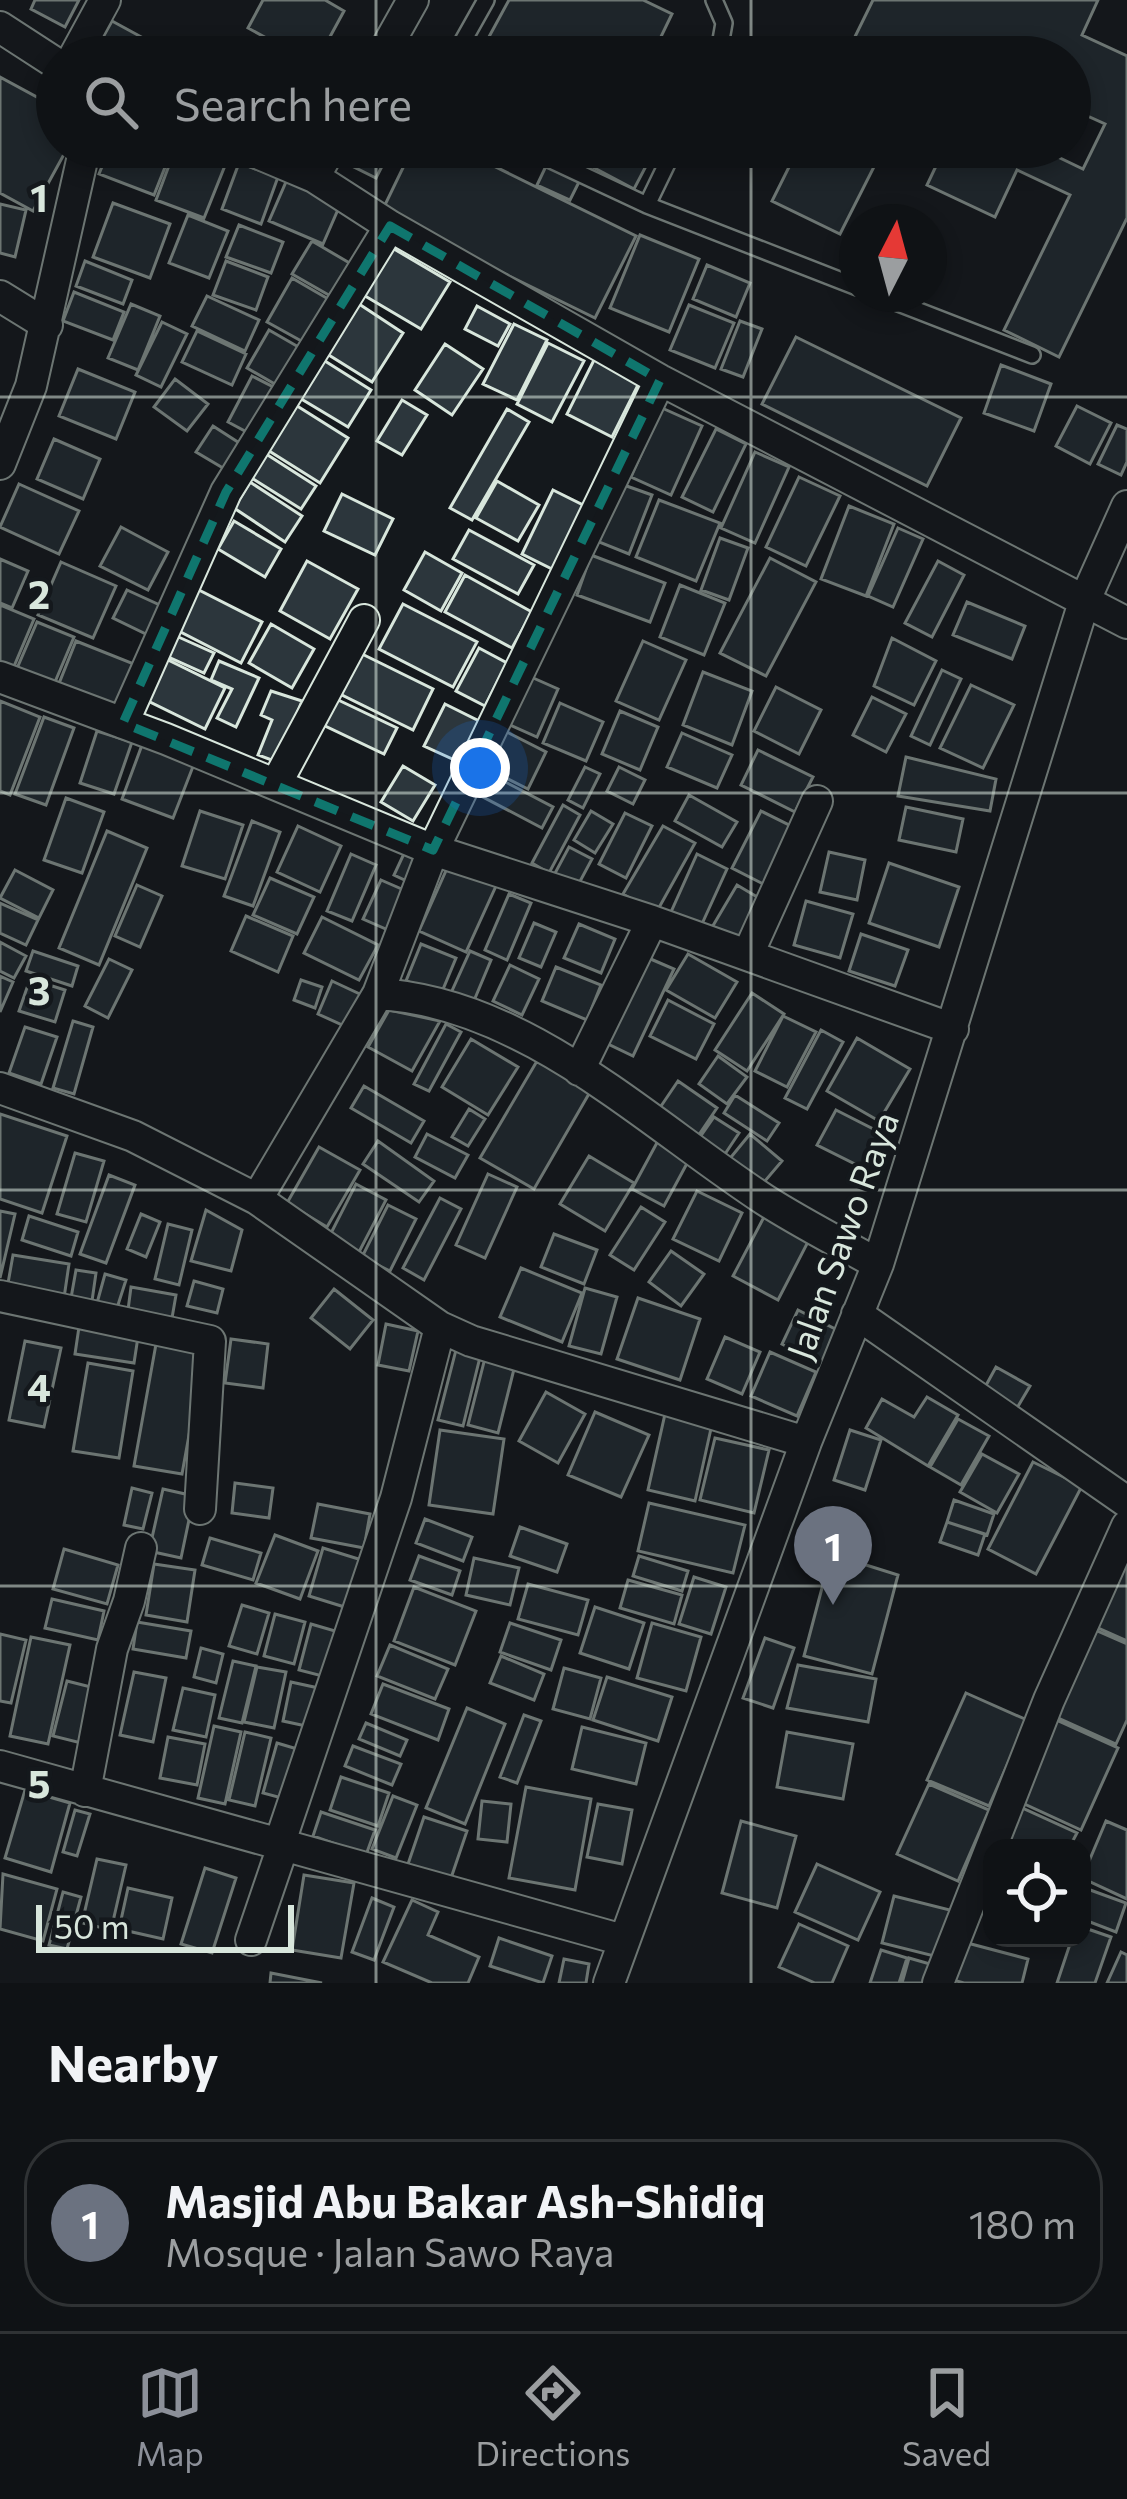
<!DOCTYPE html>
<meta charset="utf-8">
<style>
:root{--surface:#0f1215;--page:#1d2022;--text:#f1f3f6;--muted:#9b9ea0;--line:#2f3234;--accent:#8c9099}
body{margin:0;font-family:Commissioner,sans-serif;background:var(--page);color:var(--text)}
.controls{position:absolute;right:36px;bottom:36px;display:grid;overflow:hidden;border-radius:24px;box-shadow:0 6px 18px #0003}
.controls button{width:108px;height:108px;display:grid;place-items:center;padding:0;border:0;border-bottom:3px solid var(--line);background:var(--surface);color:var(--text);font:60px sans-serif}
.compass{position:absolute;left:839px;top:204px;width:108px;height:108px;border-radius:50%;background:var(--surface);box-shadow:0 6px 18px #0003;rotate:6deg}
.scale{position:absolute;left:36px;bottom:30px;width:258px;box-sizing:border-box;padding-left:12px;border:6px solid #d8e6dc;border-top:0;font-size:33px;line-height:42px;white-space:nowrap;color:#d8e6dc;-webkit-text-stroke:9px #14181c;paint-order:stroke}
.you{position:absolute;left:480px;top:768px;width:42px;height:42px;margin:-30px;border:9px solid #fff;border-radius:50%;background:#1a73e8;box-shadow:0 0 0 18px #1a73e833}
.badge{display:grid;place-items:center;width:78px;height:78px;border-radius:50%;background:var(--accent);color:#fff;font-size:39px;font-weight:700}
.pin{position:absolute;translate:-50% -99px;filter:drop-shadow(0 3px 6px #0008)}
.pin::after{content:'';position:absolute;top:63px;width:42px;height:36px;background:inherit;clip-path:polygon(0 0,100% 0,50% 100%)}
.list{margin:0;padding:0;list-style:none}
h2{display:flex;justify-content:space-between;align-items:center;height:156px;margin:0;padding:0 48px;font-size:51px}
h2 small{font-size:39px;font-weight:400;color:var(--muted)}
.list li{display:grid;grid-template-columns:78px 1fr auto;gap:36px;align-items:center;box-sizing:border-box;height:168px;margin:0 24px 24px;padding:0 24px;border:3px solid var(--line);border-radius:48px}
.list b{display:block;font-size:45px;white-space:nowrap}
.list p{margin:0;font-size:39px;white-space:nowrap;color:var(--muted)}
.list em{font-size:39px;font-style:normal;color:var(--muted)}
.icon{flex:none;width:66px;height:66px;fill:none;stroke:currentColor;stroke-width:2;stroke-linecap:round;stroke-linejoin:round}
.map{position:relative;flex:none;width:1127px;height:1983px;overflow:hidden}
.search{position:absolute;background:var(--surface);box-shadow:0 6px 18px #0003;left:36px;right:36px;top:36px;height:132px;display:flex;align-items:center;gap:30px;box-sizing:border-box;padding:0 42px;border-radius:66px;color:var(--muted);font-size:45px}
.sheet{height:348px;background:var(--surface)}
nav{display:flex;justify-content:space-around;align-items:center;box-sizing:border-box;height:168px;border-top:3px solid var(--line);background:var(--surface);font-size:33px;color:var(--muted)}
nav a{display:grid;justify-items:center;gap:6px}
nav .on{color:var(--accent)}
.map>svg:first-child{display:block}
</style>
<div class="map">
<svg width="1127" height="1983" viewBox="0 0 1127 1983">
<rect width="100%" height="100%" fill="#14181c"/>
<path fill="#2c363c" stroke="#d8e6dc" stroke-width="3" d="M35 0H79L65 27 31 9Z
M263 0H325L344 11 319 57H301L248 28Z
M509 0H643L672 14 655 49 670 57H478Z
M873 0H1098L1082 35 1127 56V218L1059 357 1004 330 1070 195 1017 170 995 217 927 185 945 147H1037L1083 169 1105 124 1070 108V57H961L936 45 929 57H845Z
M112 21 178 57H113L97 48Z
M0 77 57 108V147H68L33 211 0 193Z
M110 147H173L154 195 99 174Z
M176 147H215L230 153 204 218 156 200Z
M350 147H392L376 178 342 161Z
M413 147H455L636 236 595 318 381 213Z
M555 147H656L634 189Z
M799 147H884L840 234 772 201Z
M239 163 278 177 261 224 222 209Z
M547 164 580 180 570 200 537 185Z
M289 175 343 198 323 244 269 221Z
M113 203 170 224 150 278 93 257Z
M0 204 26 210 15 257 0 253Z
M188 215 228 231 209 278 169 263Z
M239 225 283 242 271 273 226 257Z
M640 235 699 259 669 332 610 308Z
M312 241 353 265 334 298 292 274Z
M389 246 450 282 421 329 360 293Z
M85 261 132 280 123 304 76 286Z
M226 261 268 277 256 310 213 295Z
M707 265 750 283 736 317 693 299Z
M292 278 330 300 305 343 267 322Z
M74 292 124 312 113 340 63 321Z
M207 296 259 320 245 351 192 326Z
M356 302 403 333 372 382 324 352Z
M131 304 160 316 138 370 108 358Z
M689 305 734 323 715 368 670 350Z
M477 306 510 324 498 346 465 329Z
M740 321 762 329 743 377 721 369Z
M162 322 187 334 161 387 136 375Z
M514 324 547 340 517 400 483 384Z
M269 330 302 349 280 387 247 368Z
M197 331 246 354 232 385 182 362Z
M796 337 961 418 927 486 762 404Z
M548 343 584 361 552 422 517 404Z
M445 344 483 369 452 415 415 390Z
M317 356 371 390 348 427 293 394Z
M595 358 640 381 612 437 567 414Z
M1001 365 1051 384 1034 431 984 413Z
M78 369 135 392 116 439 59 416Z
M252 376 281 391 256 437 228 422Z
M175 379 208 404 187 431 154 407Z
M402 400 427 415 402 455 377 441Z
M294 404 348 438 320 483 266 449Z
M1077 406 1111 423 1090 464 1056 446Z
M662 408 702 426 671 495 631 477Z
M507 409 529 422 472 520 450 508Z
M1117 425 1127 429V462L1121 475 1098 464Z
M213 426 244 446 228 471 196 452Z
M716 429 746 444 713 512 682 497Z
M54 439 100 459 83 499 37 479Z
M263 452 316 486 301 509 247 475Z
M755 452 789 467 755 543 721 528Z
M799 477 840 496 806 566 766 547Z
M497 481 539 505 518 541 476 518Z
M250 482 302 516 285 542 234 508Z
M19 484 79 511 59 554 0 527Z
M621 484 652 495 629 554 599 542Z
M553 490 585 506 554 570 522 554Z
M342 494 393 519 375 555 324 531Z
M659 500 720 523 696 581 636 557Z
M849 506 894 524 866 596 821 579Z
M234 521 281 549 265 577 218 549Z
M121 527 168 552 148 590 100 566Z
M898 528 923 539 893 607 868 596Z
M469 530 534 565 518 594 453 559Z
M720 538 748 548 729 600 701 590Z
M425 552 462 573 441 611 404 590Z
M591 555 665 583 650 622 577 595Z
M770 558 816 582 766 676 720 653Z
M0 559 28 571 12 608 0 603Z
M307 561 358 589 330 639 280 611Z
M938 561 964 575 932 637 905 623Z
M61 562 116 586 93 638 38 615Z
M465 575 532 612 512 648 445 612Z
M680 585 725 603 704 655 660 637Z
M191 586 262 622 241 663 171 627Z
M127 590 164 607 150 636 113 618Z
M967 602 1025 626 1012 659 953 635Z
M403 604 477 642 453 687 379 649Z
M0 605 34 619 12 671 0 666Z
M37 622 74 637 52 689 15 673Z
M271 624 314 649 292 688 249 663Z
M174 635 214 653 204 673 164 655Z
M892 638 936 661 914 705 874 686Z
M76 641 134 664 114 714 56 691Z
M643 641 686 660 659 720 616 701Z
M479 648 507 663 485 706 456 691Z
M360 653 433 689 413 730 340 694Z
M164 658 225 688 205 729 144 699Z
M219 661 259 678 236 727 217 718 232 689 211 680Z
M942 670 961 679 930 745 911 736Z
M703 672 752 691 732 745 683 725Z
M522 673 558 689 537 737 501 721Z
M971 685 1014 705 983 768 940 748Z
M776 687 821 710 799 754 754 731Z
M271 691 302 701 277 762 258 755 272 720 261 715Z
M872 697 906 714 886 752 853 735Z
M334 698 397 728 384 754 321 724Z
M0 701 40 717 10 795 0 791Z
M560 703 603 722 586 761 543 743Z
M445 704 479 721 459 762 424 746Z
M620 711 658 727 640 770 602 754Z
M44 717 74 728 46 805 15 794Z
M497 727 546 752 528 789 478 764Z
M97 731 132 742 114 794 80 783Z
M682 733 732 755 717 788 667 767Z
M142 745 194 764 173 818 122 799Z
M758 750 813 777 795 812 741 785Z
M906 757 996 779 990 811 898 796Z
M403 766 435 785 413 821 381 802Z
M585 767 600 774 583 808 568 800Z
M619 767 645 780 633 804 607 791Z
M494 776 553 807 542 828 483 797Z
M689 795 737 822 722 847 675 821Z
M66 798 104 812 82 873 44 860Z
M563 805 580 815 549 873 532 863Z
M906 807 963 819 956 852 899 840Z
M200 811 243 825 225 879 182 866Z
M591 811 613 824 595 853 574 840Z
M761 811 799 830 769 887 732 868Z
M625 813 652 826 626 878 599 864Z
M252 821 280 832 253 906 224 896Z
M298 826 341 846 320 892 277 872Z
M663 826 695 843 656 913 623 894Z
M107 831 147 848 99 965 59 948Z
M408 845 427 854 413 884 394 875Z
M569 847 592 859 577 887 554 875Z
M829 852 865 860 857 900 820 892Z
M351 854 376 865 352 921 327 911Z
M697 854 727 869 701 926 671 912Z
M889 863 959 887 939 947 869 923Z
M449 864 496 886 466 952 419 931Z
M15 870 53 890 39 918 0 898Z
M270 878 314 897 297 934 253 915Z
M381 880 413 894 395 933 363 919Z
M137 885 162 896 140 947 115 936Z
M737 885 764 901 738 945 711 929Z
M509 894 531 903 507 960 485 950Z
M806 901 853 914 840 958 794 945Z
M0 903 38 920 26 945 0 933Z
M246 916 293 936 278 972 231 951Z
M322 917 378 945 359 980 304 953Z
M534 923 556 932 541 967 519 958Z
M579 924 615 939 601 973 564 958Z
M861 934 908 950 895 986 849 971Z
M0 942 26 956 14 978 0 971Z
M421 944 456 958 441 994 406 981Z
M33 951 78 966 72 986 26 971Z
M470 951 491 960 473 1003 451 993Z
M688 954 737 982 715 1018 666 990Z
M646 957 674 969 633 1056 606 1043Z
M109 959 132 970 108 1018 85 1006Z
M510 965 539 979 522 1015 493 1001Z
M556 967 601 985 587 1020 542 1001Z
M0 976 13 982 0 1012Z
M30 979 65 990 55 1022 19 1011Z
M301 980 322 987 315 1008 294 1000Z
M332 981 364 996 351 1029 318 1014Z
M752 993 784 1014 747 1071 715 1050Z
M668 1000 714 1024 696 1059 650 1036Z
M389 1010 440 1021 412 1071 368 1047Z
M783 1016 816 1032 787 1087 755 1071Z
M73 1021 93 1027 74 1094 53 1088Z
M446 1024 461 1032 429 1091 414 1084Z
M25 1027 57 1037 41 1084 9 1073Z
M821 1030 843 1042 807 1109 785 1098Z
M857 1038 910 1069 879 1121 827 1091Z
M471 1039 518 1067 488 1115 442 1087Z
M718 1056 747 1077 727 1104 699 1084Z
M537 1061 590 1092 534 1189 480 1158Z
M678 1081 717 1108 696 1139 657 1112Z
M364 1086 424 1121 411 1143 351 1108Z
M735 1095 779 1123 767 1141 724 1113Z
M469 1109 485 1119 468 1146 452 1137Z
M836 1110 883 1134 865 1169 817 1145Z
M0 1114 67 1136 42 1213 0 1199Z
M714 1117 739 1133 723 1157 698 1140Z
M427 1134 468 1155 455 1178 415 1157Z
M750 1134 782 1161 759 1188 727 1162Z
M659 1139 691 1156 664 1206 632 1189Z
M378 1141 434 1181 419 1202 363 1164Z
M319 1147 360 1170 327 1227 287 1203Z
M75 1153 104 1161 86 1222 57 1214Z
M589 1156 634 1183 605 1231 560 1204Z
M488 1174 517 1187 485 1258 456 1245Z
M109 1175 135 1185 106 1263 80 1254Z
M356 1184 386 1200 359 1252 329 1237Z
M697 1191 742 1213 719 1261 673 1239Z
M440 1198 461 1209 424 1280 403 1268Z
M388 1205 416 1219 390 1271 362 1257Z
M641 1207 665 1222 634 1270 610 1255Z
M206 1210 242 1230 231 1271 191 1261Z
M0 1211 15 1214 0 1278Z
M141 1214 160 1222 146 1257 127 1249Z
M765 1215 810 1238 778 1300 733 1276Z
M29 1216 78 1232 71 1256 22 1240Z
M168 1224 192 1230 179 1285 155 1279Z
M554 1234 597 1250 584 1284 541 1267Z
M671 1251 704 1274 681 1306 649 1282Z
M13 1255 69 1264 64 1298 7 1289Z
M521 1268 582 1293 562 1342 500 1317Z
M76 1270 96 1273 92 1301 71 1298Z
M105 1274 126 1280 117 1308 97 1303Z
M194 1281 223 1289 217 1313 187 1306Z
M131 1287 176 1295 172 1318 128 1310Z
M585 1288 617 1297 601 1354 569 1346Z
M334 1289 373 1320 350 1349 311 1318Z
M638 1298 700 1319 680 1380 617 1359Z
M798 1310 841 1332 824 1365 782 1344Z
M386 1324 418 1331 409 1371 378 1365Z
M79 1327 138 1337 134 1363 75 1354Z
M158 1333 206 1341 182 1474 134 1466Z
M725 1337 760 1352 742 1394 707 1379Z
M231 1339 268 1344 263 1388 225 1383Z
M25 1341 61 1348 44 1427 9 1420Z
M457 1346 481 1353 463 1426 438 1420Z
M770 1352 816 1372 797 1416 751 1396Z
M485 1358 515 1365 498 1433 468 1425Z
M88 1363 133 1371 119 1458 73 1451Z
M996 1367 1030 1386 1017 1408 984 1389Z
M546 1392 585 1414 558 1463 519 1441Z
M927 1397 958 1415 928 1466 866 1428 882 1399 914 1417Z
M595 1412 649 1435 621 1497 568 1475Z
M665 1414 712 1424 695 1501 648 1490Z
M958 1419 989 1436 961 1485 930 1467Z
M440 1430 504 1439 493 1514 429 1505Z
M850 1430 881 1440 865 1490 834 1480Z
M715 1438 769 1450 754 1513 700 1500Z
M982 1454 1019 1474 997 1513 960 1492Z
M1033 1462 1082 1486 1036 1574 988 1549Z
M235 1483 273 1488 269 1518 232 1513Z
M132 1488 152 1493 143 1529 124 1525Z
M163 1489 194 1496 181 1558 149 1551Z
M954 1500 994 1514 987 1535 947 1522Z
M649 1503 745 1525 733 1573 638 1551Z
M318 1504 370 1514 364 1548 311 1538Z
M425 1519 472 1537 463 1561 416 1543Z
M947 1522 985 1534 978 1555 940 1542Z
M520 1527 567 1544 557 1572 510 1556Z
M275 1535 318 1551 300 1599 256 1583Z
M210 1538 261 1553 253 1580 202 1565Z
M323 1548 365 1561 351 1609 309 1596Z
M64 1549 118 1565 107 1604 53 1589Z
M831 1554 898 1575 872 1674 804 1656Z
M419 1556 460 1571 452 1595 410 1580Z
M639 1556 688 1571 682 1591 633 1576Z
M474 1558 519 1568 510 1605 466 1595Z
M1127 1558V1641L1096 1627Z
M154 1564 195 1570 187 1622 146 1615Z
M694 1577 726 1587 711 1634 679 1624Z
M628 1580 682 1595 674 1624 620 1608Z
M528 1584 588 1600 578 1635 518 1619Z
M414 1587 476 1611 455 1665 394 1641Z
M52 1599 104 1611 98 1640 45 1628Z
M242 1605 269 1613 257 1654 229 1646Z
M595 1607 644 1623 629 1669 580 1653Z
M275 1614 305 1622 294 1664 264 1656Z
M137 1622 191 1631 186 1658 133 1649Z
M510 1623 561 1640 551 1670 500 1652Z
M652 1623 701 1637 686 1691 637 1678Z
M311 1624 342 1633 330 1678 299 1670Z
M1095 1630 1127 1644V1720L1116 1744 1056 1717Z
M0 1634 26 1640 11 1703 0 1701Z
M31 1637 70 1645 48 1744 10 1736Z
M765 1638 794 1648 773 1708 743 1698Z
M390 1645 448 1669 435 1699 377 1676Z
M201 1648 223 1654 216 1683 194 1677Z
M501 1656 544 1674 534 1700 490 1683Z
M233 1661 256 1666 242 1723 219 1718Z
M798 1665 876 1679 868 1722 787 1708Z
M257 1667 286 1672 274 1728 244 1722Z
M564 1668 601 1678 590 1719 553 1709Z
M134 1672 166 1678 153 1742 120 1735Z
M607 1677 672 1697 658 1741 593 1720Z
M67 1681 99 1689 85 1744 53 1736Z
M291 1682 323 1689 315 1728 283 1721Z
M383 1684 449 1709 438 1740 371 1714Z
M183 1688 215 1695 206 1737 173 1730Z
M966 1693 1027 1720 989 1806 927 1780Z
M467 1708 505 1724 465 1824 426 1808Z
M524 1715 541 1721 517 1783 500 1777Z
M1054 1719 1118 1748 1081 1830 1018 1801Z
M366 1723 407 1740 400 1756 359 1739Z
M214 1726 241 1732 225 1804 198 1798Z
M582 1727 646 1743 636 1784 572 1769Z
M245 1732 271 1738 255 1806 229 1800Z
M787 1732 853 1744 843 1799 777 1787Z
M168 1737 205 1744 197 1785 160 1778Z
M277 1743 304 1751 289 1800 263 1793Z
M353 1746 401 1764 392 1785 345 1766Z
M341 1777 389 1793 378 1826 330 1810Z
M929 1784 989 1810 958 1881 897 1854Z
M526 1787 591 1799 575 1890 509 1878Z
M25 1790 70 1803 51 1872 5 1858Z
M393 1796 417 1805 396 1858 372 1849Z
M482 1801 511 1804 507 1842 478 1839Z
M598 1804 632 1810 622 1864 587 1857Z
M1016 1805 1077 1833 1069 1848H1001Z
M75 1810 90 1814 77 1856 63 1852Z
M321 1812 375 1830 366 1855 313 1836Z
M424 1817 467 1831 450 1881 407 1867Z
M741 1821 796 1836 777 1908 722 1893Z
M1106 1821 1127 1830V1899L1082 1878Z
M97 1859 126 1865 111 1930 82 1923Z
M817 1864 880 1892 858 1940 795 1912Z
M205 1868 236 1878 212 1953 181 1944Z
M3 1874 57 1889 43 1941 0 1929Z
M304 1875 354 1883 341 1958 292 1950Z
M1082 1887 1126 1903 1116 1932 1082 1919Z
M128 1888 172 1898 163 1939 119 1929Z
M63 1892 81 1897 67 1949 49 1945Z
M894 1896 954 1911 942 1958 882 1943Z
M372 1898 394 1907 374 1960 352 1952Z
M412 1900 438 1912 428 1935 479 1957 468 1983H432L383 1962Z
M799 1924 848 1946 832 1983H815L779 1967Z
M1082 1927 1111 1937 1095 1983H1057L1072 1938H1082Z
M499 1938 552 1956 543 1983 490 1966Z
M956 1940 1028 1959 1022 1983H964L945 1978Z
M881 1950 907 1958 899 1983H870Z
M1121 1952 1127 1955V1983H1107Z
M909 1958 937 1966 932 1983H902Z
M564 1959 589 1964 586 1983H559Z
M271 1973 322 1983H270Z"/>
<g fill="none" stroke-linecap="round" stroke-linejoin="round">
<g stroke="#d8e6dc" stroke-width="20">
<path id="lane" d="M714 0 724 23 718 57
M454 57 486 0
M523 147 647 205
M675 147 647 205 857 287
M875 294 1032 355"/>
</g>
<g stroke="#d8e6dc" stroke-width="34">
<path id="street" d="M0 27 57 64
M74 57 105 0
M381 57 413 0
M243 147 314 177 390 226 660 380 1127 623
M314 177 331 147
M0 296 47 325
M0 464 31 386 85 147
M0 677 166 739 433 850 652 921 953 1029
M123 723 226 492 390 226
M276 784 364 620
M748 954 817 801
M378 994C525 1002 647 1123 765 1200 801 1223 840 1243 878 1264
M579 1070 652 921
M0 1088 133 1136 257 1199 440 1327 471 1341 806 1442
M257 1199 378 994 433 850 660 380
M0 1296 210 1341 200 1509
M857 1314 1127 1502
M0 1766 623 1940
M85 1791 112 1649 129 1601 141 1548
M279 1845 396 1498 440 1327
M251 1940 283 1846
M609 1983 806 1442 878 1264 1084 602 1127 506
M938 1983 1049 1700 1127 1526"/>
</g>
<use href="#lane" stroke="#14181c" stroke-width="15"/>
<use href="#street" stroke="#14181c" stroke-width="30"/>
</g>
<path d="M0 0H1127V1983H0ZM390 226 660 380 433 850 123 723 226 492Z" fill="#14181c" fill-opacity=".55" fill-rule="evenodd"/>
<path fill="none" stroke="#0f766e" stroke-width="9" stroke-dasharray="24 15" stroke-linejoin="round" d="M390 226 660 380 433 850 123 723 226 492Z"/>
<path fill="none" stroke="#d8e6dc" stroke-width="3" stroke-opacity="0.55" d="M376 0V57M751 0V57M376 147V1983M751 147V1983M0 397H1127M0 793H1127M0 1190H1127M0 1586H1127"/>
<g text-anchor="middle" dominant-baseline="central" stroke-width="9" stroke-linejoin="round" paint-order="stroke">
<g font-size="36" fill="#d8e6dc" stroke="#14181c">
<text transform="translate(841 1235) rotate(-70)">Jalan Sawo Raya</text>
</g>
</g>
<g font-size="39" text-anchor="middle" font-weight="bold" fill="#d8e6dc" stroke="#14181c" stroke-width="9" stroke-linejoin="round" paint-order="stroke">
<text x="39" y="212">1</text>
<text x="39" y="609">2</text>
<text x="39" y="1005">3</text>
<text x="39" y="1402">4</text>
<text x="39" y="1798">5</text>
</g>
</svg>
<div class="controls">
<button><svg class="icon" aria-label="locate" viewBox="0 0 24 24"><circle cx="12" cy="12" r="6"/><path d="M12 2v4M12 18v4M2 12h4M18 12h4"/></svg></button>
</div>
<svg class="compass" viewBox="-18 -18 36 36"><path d="M0-13l5 13h-10z" fill="#e53935"/><path d="M0 13l5-13h-10z" fill="#9b9ea0"/></svg>
<div class="scale">50 m</div>
<div class="you"></div>
<div class="pin badge" style="left:833px;top:1605px;background:#6b7280">1</div>
<div class="search"><svg class="icon" aria-label="search" viewBox="0 0 24 24"><circle cx="10" cy="10" r="6"/><path d="M15 15l6 6"/></svg>Search here</div>
</div>
<section class="sheet">
<h2>Nearby<small></small></h2>
<ul class="list">
<li><span class="badge" style="background:#6b7280">1</span><div><b>Masjid Abu Bakar Ash-Shidiq</b><p>Mosque · Jalan Sawo Raya</p></div><em>180 m</em></li>
</ul>
</section>
<nav>
<a class="on"><svg class="icon" aria-label="map" viewBox="0 0 24 24"><path d="M3 6l6-2 6 2 6-2v14l-6 2-6-2-6 2zM9 4v14M15 6v14"/></svg>Map</a>
<a><svg class="icon" aria-label="directions" viewBox="0 0 24 24"><path d="M12 3l9 9-9 9-9-9zM9 14v-3h6M13 9l2 2-2 2"/></svg>Directions</a>
<a><svg class="icon" aria-label="saved" viewBox="0 0 24 24"><path d="M7 4h10v16l-5-4-5 4z"/></svg>Saved</a>
</nav>
